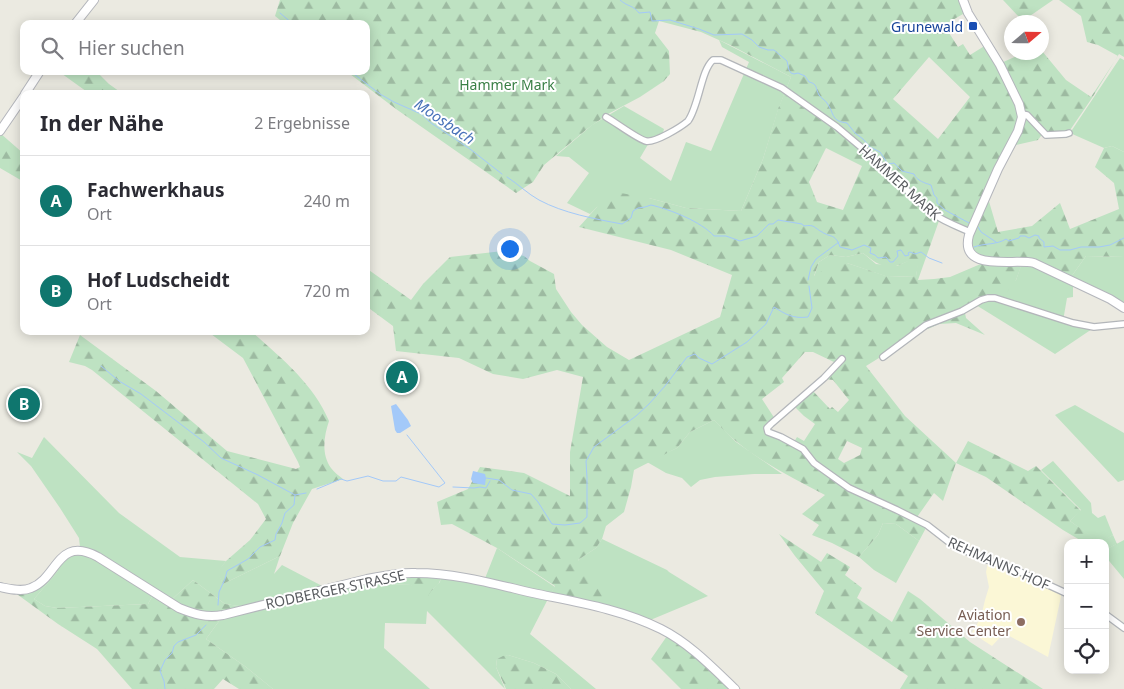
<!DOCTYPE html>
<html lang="de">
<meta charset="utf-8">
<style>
:root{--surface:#fff;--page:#f2f2f3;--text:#2b2b33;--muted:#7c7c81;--line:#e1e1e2;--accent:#0f766e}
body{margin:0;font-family:"Noto Sans",sans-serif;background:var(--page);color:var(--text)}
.controls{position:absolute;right:15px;bottom:15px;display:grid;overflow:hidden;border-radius:10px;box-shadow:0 2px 12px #0003}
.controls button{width:45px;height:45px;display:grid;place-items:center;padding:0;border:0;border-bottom:1px solid var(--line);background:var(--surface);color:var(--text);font:25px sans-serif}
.compass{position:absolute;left:1004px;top:15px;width:45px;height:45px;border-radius:50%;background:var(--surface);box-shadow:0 2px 12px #0003;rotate:70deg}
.you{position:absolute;left:509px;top:248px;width:18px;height:18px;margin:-12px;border:4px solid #fff;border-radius:50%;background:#1a73e8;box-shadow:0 0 0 8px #1a73e833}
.badge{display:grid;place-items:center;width:32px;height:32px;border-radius:50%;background:var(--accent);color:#fff;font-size:16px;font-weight:700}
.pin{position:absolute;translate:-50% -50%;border:2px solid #fff;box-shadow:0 1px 5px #0006}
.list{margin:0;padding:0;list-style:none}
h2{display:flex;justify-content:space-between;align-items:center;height:65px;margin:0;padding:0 20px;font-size:21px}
h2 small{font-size:16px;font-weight:400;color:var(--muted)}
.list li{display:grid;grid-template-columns:32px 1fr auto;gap:15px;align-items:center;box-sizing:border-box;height:90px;padding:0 20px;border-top:1px solid var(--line)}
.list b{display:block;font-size:19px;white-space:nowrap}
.list p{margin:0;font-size:16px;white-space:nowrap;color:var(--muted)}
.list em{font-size:16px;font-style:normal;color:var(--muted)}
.icon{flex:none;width:28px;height:28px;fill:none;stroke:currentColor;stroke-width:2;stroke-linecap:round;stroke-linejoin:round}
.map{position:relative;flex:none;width:1124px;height:689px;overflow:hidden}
.search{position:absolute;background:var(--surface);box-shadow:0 2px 12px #0003;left:20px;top:20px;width:350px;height:55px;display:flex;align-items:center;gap:12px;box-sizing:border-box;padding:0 18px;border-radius:10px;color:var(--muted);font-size:19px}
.panel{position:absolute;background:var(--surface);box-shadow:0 2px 12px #0003;left:20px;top:90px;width:350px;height:245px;border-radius:10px}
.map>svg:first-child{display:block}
</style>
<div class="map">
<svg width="1124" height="689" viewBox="0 0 1124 689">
<defs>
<pattern id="forest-firs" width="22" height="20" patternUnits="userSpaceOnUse" patternTransform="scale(1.25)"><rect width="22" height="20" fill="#bee2c2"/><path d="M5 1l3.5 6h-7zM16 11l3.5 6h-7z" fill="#9dbaa1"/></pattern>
</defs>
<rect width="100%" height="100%" fill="#ebeae1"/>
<path fill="#fbf7d6" d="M988 562 997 563 1062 592 1048 657 1004 633 992 646 972 633 981 617 985 600 989 587 986 572Z"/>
<path fill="#bee2c2" d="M719 40 791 77 778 110 763 159 741 211 686 208 649 198 597 207 590 214 567 203 589 173 569 157 556 156 592 125 624 106 664 129 662 136 650 141 640 158 671 181 686 142 711 151 749 62 722 47Z
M1120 58 1124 60V152L1112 146 1104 148 1070 133Z
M863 253 876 264 897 266 910 260H919L916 276 888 277 847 263 814 277 819 262 830 255 846 257Z
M1086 256 1124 257V305L1071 277Z
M1022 263 1033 264 1073 284V297L1067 298 1063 321 1092 329 1055 354 976 305 1016 280Z
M1075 405 1124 433V480L1118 482 1055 415Z
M714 420 736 442 782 474H754L715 477 700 480 691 487 682 478 666 473 647 462 677 448 690 432Z
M44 437 119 513 180 557 226 561 218 572 223 584 280 556 274 574 282 565 326 588 246 607 225 604 193 580 170 601 96 552 89 549 80 547 79 538 60 508 31 466 17 452 32 458Z
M1053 461 1091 503 1092 513 1098 518 1105 515 1113 535 1100 543 1070 521 1081 510 1041 470Z
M883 523 896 524 919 541 896 583 874 570 859 557 878 535Z
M602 539 667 570 669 572 708 596 648 621 604 607 578 560 596 548Z
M1124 540V579L1105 556V550Z
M497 548 555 587 550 595 484 581Z
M86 553 153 595 148 604 57 608 45 606 34 599 58 571 56 567 69 556Z
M441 575 549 597 530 634 596 689H571L556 674 534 663 508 655 497 659 496 667 505 689 427 611 426 624 385 623 384 648 430 689H273L246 667 206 639 222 617 387 576V584L411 585 430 592 440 582Z"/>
<path fill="url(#forest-firs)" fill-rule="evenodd" d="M280 0H966L972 17 1001 63 1024 53 1042 52V51L1066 80 1091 97 1118 56 1098 45 1087 42 1081 16 1059 0H1124V57L1119 54 1092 98 1068 133 1047 134 1024 109 1018 126 969 230 940 218 918 280 934 279 950 277 983 263 1022 264 1016 280 1000 301 986 300 965 313 966 318 985 335 956 323 939 324 928 329H920L900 345 866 366 905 416 956 463 968 441 1028 471 1036 466 1081 511 1070 521 1100 542 1113 535 1117 544 1105 550V543H1085L1063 530 986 477 956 463 943 501 934 493 915 520 927 526 919 541 896 524 883 523 878 535 859 557 832 543 812 535 819 525 802 514 825 495C794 479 764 464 737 442 729 436 721 427 714 420L690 432 677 448 634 470 631 487 624 512 606 526 602 539 596 548 578 560 605 589 604 607 550 595 555 586 497 548 452 524 441 525 437 502 468 489 480 467 524 473 570 496V452L583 377 557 370 523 379 493 374 459 358 396 351 393 326 366 306V268L411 300 423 284 450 257 503 251 524 256 530 261 554 274 556 289 571 312 582 325 607 347 629 360 720 317 732 275 671 250 579 227 597 207 615 192 649 198 686 208 741 211 763 159 778 109 791 77 730 45 701 32 659 21 655 33 669 51 670 74 664 81 640 97 608 114 587 129 544 165 533 182 516 193 396 109 346 71H366V24H285L275 16ZM963 14 968 17 986 45 970 55 963 44 958 47 944 25ZM929 57 970 97 938 139 893 99ZM826 148 862 166 843 210 817 202 809 182ZM863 253C873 261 885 271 899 265 907 262 909 260 918 260L916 276 889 277 847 263H834L814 276 819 262 830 255 846 257ZM805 352H813L836 363 775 419 762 399 784 382 782 378ZM825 379 833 380 849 400 838 412 832 407 830 409 812 390ZM794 406 804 416 815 424 804 441 797 437 794 442 768 429ZM847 441 862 448 860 455 844 463 838 459Z
M1003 0H1053L1027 18H1020Z
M58 71H96L109 84 123 94H90Z
M1027 117 1043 133 1038 140 1012 146 1025 118Z
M0 133 24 154V182L0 168Z
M1112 146 1124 152V257L1086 256 1071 277 1036 260 987 257 978 255 972 250 970 243 972 232 988 198 998 232 1032 226 1060 203 1070 229 1119 209 1114 183 1095 167 1104 148Z
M207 331H251C281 358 313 383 329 421 324 436 321 454 331 468 334 472 339 476 343 479L312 489 293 523 280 556 223 584 217 572 226 561 250 540 266 519 258 504 92 370 85 366 69 362 80 335 156 391 227 451 296 469 300 467 298 462 243 358Z
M779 534 821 562 827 553 850 567 845 575 862 588 857 598 892 622 908 591 920 599 970 642 1043 689H900L908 676 815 613 824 591 795 556Z
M56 567 59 570 34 599 45 606 57 608 148 604 153 595 170 605 222 617 206 639 246 667 273 689H239L223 679 214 689H132L97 649 58 624 14 592H22Z
M441 575C440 588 434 585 428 596L416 594 411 585 387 584V576Z
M193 580 225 604 246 607 221 613 201 614 170 601Z
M667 636 708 661 741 689H681L651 659Z
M508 655 534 663 556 674 571 689H506L496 667 497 659 503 656Z"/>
<path fill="#a3c9f9" d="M396 404 408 420 411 426 400 433H397L395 430 391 406Z
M473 471 485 474 486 478 485 485 473 483 471 479Z"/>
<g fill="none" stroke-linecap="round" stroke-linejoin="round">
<path stroke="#a3c9f9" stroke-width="1" d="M620 0C628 7 633 5 639 13L650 12 652 21 670 20 699 29 714 35 742 34 752 40 759 47 768 50H774L787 61 789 70 791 73 794 74 798 73 805 76 809 82C818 84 815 88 819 95 821 98 825 100 827 103 835 115 831 121 847 123L855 133 863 139 870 147 880 152 888 164 894 163 902 171 914 174C917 181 925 183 931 185L934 195 937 198V203L945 210 969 223
M280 13 293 24
M350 71 380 94 394 102 421 114 431 123 470 149 502 174
M507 177C518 184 528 194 539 200 563 213 595 219 622 224L631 218 633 211 638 208 645 207 651 205C669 209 702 222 714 236H726L740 241 757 236 769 224H773L778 220 802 224 804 226C815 224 814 228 822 232 831 238 835 233 840 247L852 250 864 245 871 248 870 253 875 255 878 258 886 257 890 262H893L898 256 897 251 901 250 905 256 909 255 908 253 910 252 915 254 921 252 929 258 942 263
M978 227 981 232 996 242
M974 247C984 243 997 245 1006 239L1009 241 1019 238 1020 236H1025L1029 238 1035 235 1039 236V238L1044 242V247L1053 246 1060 250H1070L1081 247H1099L1110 245 1124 238
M808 280 811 267 816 259 839 242
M101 366 119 381 141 394 204 442 221 458 258 475 295 495 306 493
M486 478 499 480 512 490 531 494 538 502 552 524 565 525 580 523 587 517V478L586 461 594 447 636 416 649 404 665 386 687 357 695 354 699 358 712 364 747 342 766 324 774 307C785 314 793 319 808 317L812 308 809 286
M453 487 474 488 480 487 486 488 490 481
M317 489 341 479 347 481 368 476 383 481H396L401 477 439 487 445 483 407 435
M218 605 219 592 225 579 227 571 248 559 260 547 275 540 276 534 282 523 285 513 294 505 295 495
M165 689 164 681 160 671 165 660 172 653 174 646 178 642 196 635 206 625"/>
<g stroke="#b3b6ba" stroke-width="8">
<path id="street" d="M1022 114 1027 115 1046 135 1066 134 1069 133
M606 117C615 122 639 140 646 141 655 143 681 127 688 121 699 106 701 70 713 60H721L782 88 837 127 862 148 930 212C943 221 956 226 970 232
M883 357 926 325 962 311 981 300 988 298H995L1073 323 1094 327 1124 324
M842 359 824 378 771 424 767 428 768 432 781 437 803 449 814 463 849 488 897 510 927 525 954 546 987 560 1005 565 1068 594
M1105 614 1124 628"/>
</g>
<g stroke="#b4b6bc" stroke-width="10">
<path id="secondary" d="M963 0 968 13 1000 65 1019 104 1022 117 1018 131 998 169 969 235C959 273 1015 258 1034 263L1110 299 1124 308
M75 24 94 0
M25 94 40 71
M0 131 24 96
M0 587C10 589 22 592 31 588 58 578 57 535 98 557L179 608C194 614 206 618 223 615L367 579C383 576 400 572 416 573 456 573 494 584 533 593 576 602 621 609 661 629 689 643 712 667 735 689"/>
</g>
<use href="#street" stroke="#fff" stroke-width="5.5"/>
<use href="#secondary" stroke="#fff" stroke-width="8"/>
</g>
<rect fill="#1a4fb4" stroke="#fff" stroke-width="2" x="968" y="21" width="10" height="10" rx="2.5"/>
<circle fill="#8d6e63" stroke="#fff" stroke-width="2" cx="1021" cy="622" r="5"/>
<g text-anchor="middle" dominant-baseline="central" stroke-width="4" stroke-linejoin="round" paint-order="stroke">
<g font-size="14" fill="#164399" stroke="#fff" text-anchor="end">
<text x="963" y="26">Grunewald</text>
</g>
<g font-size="14" fill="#397f45" stroke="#fff">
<text x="507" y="84">Hammer Mark</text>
</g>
<g font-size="14" fill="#595c60" stroke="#fff">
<text transform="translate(900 182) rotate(42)">HAMMER MARK</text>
<text transform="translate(999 563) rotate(24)">REHMANNS HOF</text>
<text transform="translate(335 589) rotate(-12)">RODBERGER STRASSE</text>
</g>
<g font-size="14" fill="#785e54" stroke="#fff" text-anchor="end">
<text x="1011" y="614">Aviation<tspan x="1011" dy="16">Service Center</tspan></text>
</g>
<g font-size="15" font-style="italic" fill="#4872b9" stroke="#fff">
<text transform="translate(445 121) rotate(34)">Moosbach</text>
</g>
</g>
</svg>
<div class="controls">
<button>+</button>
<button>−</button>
<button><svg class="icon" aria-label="locate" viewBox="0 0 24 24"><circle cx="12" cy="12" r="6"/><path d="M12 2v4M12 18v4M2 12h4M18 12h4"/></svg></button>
</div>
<svg class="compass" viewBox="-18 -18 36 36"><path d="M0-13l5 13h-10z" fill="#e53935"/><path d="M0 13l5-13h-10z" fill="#7c7c81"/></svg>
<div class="you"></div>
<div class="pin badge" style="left:402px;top:377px">A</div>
<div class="pin badge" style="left:24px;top:404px">B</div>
<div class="search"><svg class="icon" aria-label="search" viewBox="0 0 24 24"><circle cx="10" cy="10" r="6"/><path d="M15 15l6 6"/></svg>Hier suchen</div>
<section class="panel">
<h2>In der Nähe<small>2 Ergebnisse</small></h2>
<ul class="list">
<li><span class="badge">A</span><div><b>Fachwerkhaus</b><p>Ort</p></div><em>240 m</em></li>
<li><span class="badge">B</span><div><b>Hof Ludscheidt</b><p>Ort</p></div><em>720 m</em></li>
</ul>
</section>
</div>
